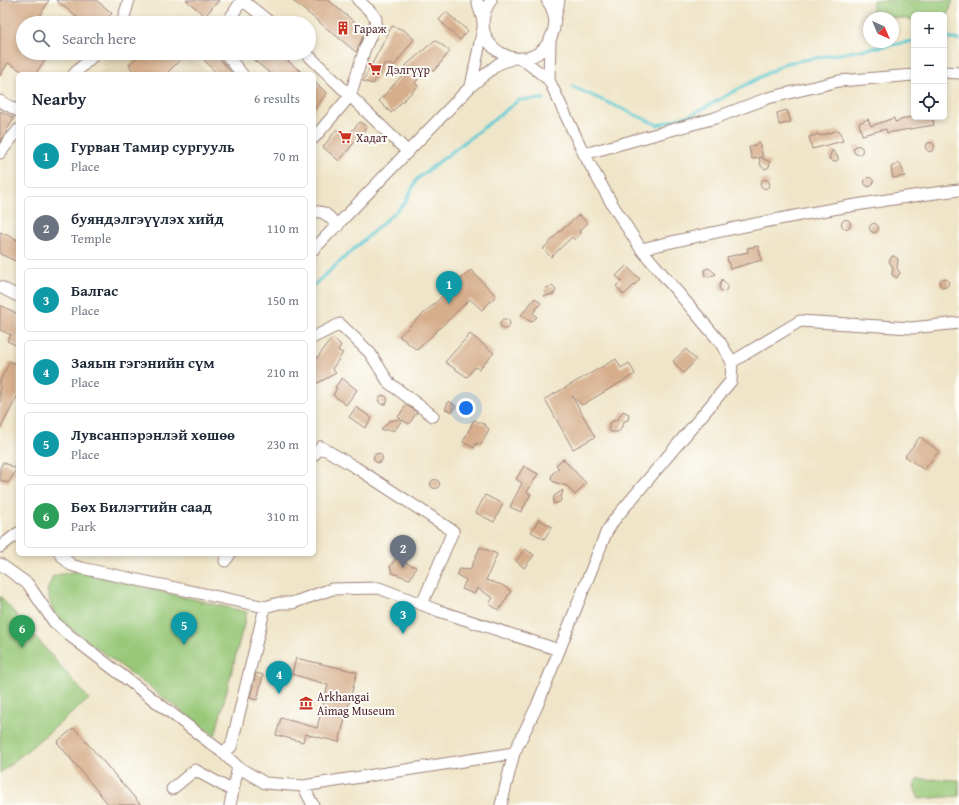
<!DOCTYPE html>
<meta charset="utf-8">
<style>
:root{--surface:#fff;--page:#f2f2f3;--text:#1f2937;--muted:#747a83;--line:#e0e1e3;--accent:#c8321e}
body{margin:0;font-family:"Gentium Book Plus",serif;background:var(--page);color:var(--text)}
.controls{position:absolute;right:12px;top:12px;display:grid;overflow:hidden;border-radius:6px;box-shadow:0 2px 6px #0003}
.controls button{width:36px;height:36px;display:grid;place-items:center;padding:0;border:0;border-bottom:1px solid var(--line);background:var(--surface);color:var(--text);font:20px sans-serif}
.compass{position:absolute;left:863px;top:12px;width:36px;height:36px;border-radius:50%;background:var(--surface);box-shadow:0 2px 6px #0003;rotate:136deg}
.you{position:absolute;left:466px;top:408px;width:14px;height:14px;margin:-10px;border:3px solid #fff;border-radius:50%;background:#1a73e8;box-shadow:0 0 0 6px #1a73e833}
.badge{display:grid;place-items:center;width:26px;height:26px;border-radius:50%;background:var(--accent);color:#fff;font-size:13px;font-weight:700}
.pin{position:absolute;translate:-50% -33px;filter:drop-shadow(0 1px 2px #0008)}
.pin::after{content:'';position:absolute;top:21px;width:14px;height:12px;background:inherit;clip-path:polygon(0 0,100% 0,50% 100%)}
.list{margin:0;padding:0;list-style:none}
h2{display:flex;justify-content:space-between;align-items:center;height:52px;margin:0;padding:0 16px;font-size:17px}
h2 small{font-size:13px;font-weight:400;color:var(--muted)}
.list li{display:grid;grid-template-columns:26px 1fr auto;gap:12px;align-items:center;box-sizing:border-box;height:64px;margin:0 8px 8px;padding:0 8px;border:1px solid var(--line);border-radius:6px}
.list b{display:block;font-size:15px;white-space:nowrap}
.list p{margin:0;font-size:13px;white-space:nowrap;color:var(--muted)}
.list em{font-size:13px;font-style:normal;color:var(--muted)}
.icon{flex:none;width:22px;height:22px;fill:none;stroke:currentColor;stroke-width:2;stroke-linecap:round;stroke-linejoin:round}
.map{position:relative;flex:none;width:959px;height:805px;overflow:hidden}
.search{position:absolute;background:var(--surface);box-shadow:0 2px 6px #0003;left:16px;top:16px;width:300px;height:44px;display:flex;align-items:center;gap:10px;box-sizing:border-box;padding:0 14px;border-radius:22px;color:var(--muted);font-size:15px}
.panel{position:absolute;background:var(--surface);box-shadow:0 2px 6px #0003;left:16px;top:72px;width:300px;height:484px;border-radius:6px}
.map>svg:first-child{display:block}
</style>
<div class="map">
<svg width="959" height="805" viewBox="0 0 959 805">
<rect width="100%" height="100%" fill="#fdfcf7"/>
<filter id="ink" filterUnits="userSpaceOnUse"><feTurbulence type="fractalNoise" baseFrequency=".025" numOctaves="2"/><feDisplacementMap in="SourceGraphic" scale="8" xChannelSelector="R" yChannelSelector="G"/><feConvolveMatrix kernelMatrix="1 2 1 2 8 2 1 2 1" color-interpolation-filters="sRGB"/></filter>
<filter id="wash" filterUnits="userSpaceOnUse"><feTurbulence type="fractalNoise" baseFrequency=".012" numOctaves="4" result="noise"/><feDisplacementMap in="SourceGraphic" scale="16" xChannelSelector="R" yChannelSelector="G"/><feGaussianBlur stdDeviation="0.9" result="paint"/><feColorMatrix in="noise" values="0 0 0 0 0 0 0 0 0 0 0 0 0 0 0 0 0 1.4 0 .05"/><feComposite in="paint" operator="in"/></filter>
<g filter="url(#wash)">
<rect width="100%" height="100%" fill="#efe5c8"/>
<path fill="#e2d6b7" d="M113 53H189L210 74H99L105 68 100 63Z"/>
<path fill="#98c878" stroke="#717452" d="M873 0H953L945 24 944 15H914V20L872 15Z
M85 569 91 575 247 612 215 736 62 622H56L47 591 53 576Z
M0 596 89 699 0 773Z
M917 779 959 780V796L919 799 914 787Z"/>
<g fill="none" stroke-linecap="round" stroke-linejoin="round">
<path stroke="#5cc9d3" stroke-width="3" d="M944 38 959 40
M573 87 658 125 693 114 786 63 914 41
M314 285 405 203 417 179 519 100 544 99"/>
</g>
<g id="blocks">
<path fill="#d6ae8c" d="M0 0H49L36 23H23V53H50L35 74H27L8 63 0 76Z
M56 0H96L112 13 104 23H84Z
M186 0H219L205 16Z
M292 0H328L365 31 357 51 356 52Z
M446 12 468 31 460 40 439 20Z
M392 26 404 30 414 39 394 66 385 63 373 84 363 81Z
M435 40 450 51 434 71 427 67 415 83 418 86 391 113 379 101 406 71 402 69Z
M141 53H174L180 60 166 74H134L129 65Z
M210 53H218V57L233 74H217L204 60Z
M245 53H278L304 74H271Z
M314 82 327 93 314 110Z
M787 110 791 122 779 125 777 113Z
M0 111 14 118 0 142Z
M910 117H932L934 125 887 133 886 129 862 135 859 123 868 119 871 126 894 118 895 122Z
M360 122 367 127 339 161 323 147 337 129 347 136Z
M839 130 843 141 812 149 809 137 819 134 820 136Z
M925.5 147a4.5 4.5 0 1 1 9 0a4.5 4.5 0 1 1-9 0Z
M759 143 763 156 760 157 770 162 769 167 765 169 761 166 759 157 752 159 749 147Z
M853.5 150a4.5 4.5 0 1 1 9 0a4.5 4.5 0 1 1-9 0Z
M832 150 838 157V160L834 162 829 159Z
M900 163 905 176 893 178 891 167Z
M864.5 182a4.5 4.5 0 1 1 9 0a4.5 4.5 0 1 1-9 0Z
M760.5 184a4.5 4.5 0 1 1 9 0a4.5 4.5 0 1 1-9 0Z
M579 215 588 223 579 231 581 233 575 240 572 237 551 257 543 249 559 232Z
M841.5 224a4.5 4.5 0 1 1 9 0a4.5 4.5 0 1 1-9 0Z
M869.5 228a4.5 4.5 0 1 1 9 0a4.5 4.5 0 1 1-9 0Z
M0 232 18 240V262L0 254Z
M758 246 762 260 730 269 727 257 748 252 747 248Z
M892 256H894L898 259 897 268 900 273 897 278 892 275 893 268 889 261Z
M626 266 640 279 624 295 616 286 622 281 616 276Z
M708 268 710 269 716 274 709 277 705 276 704 270Z
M471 270 496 296 482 310 470 299 417 350 399 336Z
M939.5 283a4.5 4.5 0 1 1 9 0a4.5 4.5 0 1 1-9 0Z
M722 279 728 286 725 292 721 291 719 288Z
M552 286 556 290 554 294 544 296 546 288Z
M535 298 541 303 533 313 537 317 531 322 521 315Z
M0 305 18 314V346L7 341 11 335 0 330Z
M500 324a5 5 0 1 1 10 0a5 5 0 1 1-10 0Z
M470 334 494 353 479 369 475 367 467 377 445 362Z
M332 338 341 345 338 351 343 353 332 369 336 373 318 383 314 380V362Z
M686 349 696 360 683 373 673 361Z
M616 359 621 368 629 363 635 374 582 405 572 396 595 437 573 449 545 399Z
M10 361 18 365V395L0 429V381Z
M342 378 357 390 346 405 333 395 337 388 335 387Z
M378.5 400a4.5 4.5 0 1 1 9 0a4.5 4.5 0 1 1-9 0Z
M449 401 456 406 452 412 445 409Z
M406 405 417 412 409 424 402 420 395 430H381L389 421 401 419 398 417Z
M356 407 372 418 365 428 349 417Z
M623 411 629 414 628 420 623 422 621 429 618 432H611L609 430V424L612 421 617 420Z
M474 420 486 425V427L489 429 481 445 476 443 474 448 463 442Z
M920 437 939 451 924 470 905 456Z
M373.5 458a4.5 4.5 0 1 1 9 0a4.5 4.5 0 1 1-9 0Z
M563 459 586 483 575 495 567 486 554 482 551 479 552 474 559 468 556 465Z
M3 462 17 469 8 483 0 480V468Z
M524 466 538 474 527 492 531 494 521 512 510 507 522 483 516 479Z
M430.5 484a4.5 4.5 0 1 1 9 0a4.5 4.5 0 1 1-9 0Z
M563 490 560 502 553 504 554 496Z
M485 495 503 504 494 522 476 513Z
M539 519 552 527 544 539 531 532Z
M480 547 497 554 486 580 502 585 511 591 499 610 489 604 493 598 477 588 474 594 462 589 466 580 457 575 458 570 460 569 470 570Z
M525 549 534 555 524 568 516 561Z
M396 558 403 559 408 564 416 567 410 579 392 573 390 566Z
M296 658 357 672 339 742 305 734 303 742 276 735 281 718 317 728 328 685 292 674Z
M256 673 263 675 257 700 250 698Z
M74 728 141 805H109L57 742Z"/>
</g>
</g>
<g filter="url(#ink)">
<use href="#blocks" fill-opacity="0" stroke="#9c827a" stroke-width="1"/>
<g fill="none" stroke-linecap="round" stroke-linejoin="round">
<g stroke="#9c827a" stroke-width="13">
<path id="minor" d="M242 0 271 23
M477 0 483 21
M491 0C459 48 533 84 552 35 557 23 554 10 547 0
M555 19 559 0
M120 23 124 17 129 0
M227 23 242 0
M225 53 242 74
M306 53 408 152
M521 58 549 80
M944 72 959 73
M74 74 96 53
M471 86 483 28
M0 101 18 111
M314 138 350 96 365 48 374 28 376 19 371 12 358 0
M0 153 18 130
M584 154 715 118 768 98 839 81 914 75
M314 212C325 210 330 218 338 226
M314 249 471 86 498 64 514 58
M641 249C747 224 851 203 959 190
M0 287 18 296
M314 337 340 324 370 353 389 383 433 416
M732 362 800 321 911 328 959 323
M314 455 321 447 355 467 453 531 422 604
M0 547 18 533
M60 554 71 565 81 568 265 607 279 603H292L332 589 379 588 439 611 559 650
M225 561 230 554
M0 564 28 584 54 622 69 635 222 752 238 767 265 783 303 786 514 753
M222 752 231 747 265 607
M303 786 313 805
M172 789 195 770 233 791
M230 805 238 767
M501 805 514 753 537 706 606 533 614 520 731 381 732 362 720 342 641 249 612 204 584 154 549 80 550 40"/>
</g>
<use href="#minor" stroke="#fff" stroke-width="11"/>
</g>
</g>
<defs>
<g id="building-bare" transform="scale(1.08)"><path d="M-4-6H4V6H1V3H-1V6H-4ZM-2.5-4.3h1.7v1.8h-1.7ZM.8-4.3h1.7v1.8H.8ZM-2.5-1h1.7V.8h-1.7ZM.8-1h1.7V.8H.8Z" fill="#c8321e" stroke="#fdfcf7" stroke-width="2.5" paint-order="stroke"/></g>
<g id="supermarket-bare" transform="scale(1.08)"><path d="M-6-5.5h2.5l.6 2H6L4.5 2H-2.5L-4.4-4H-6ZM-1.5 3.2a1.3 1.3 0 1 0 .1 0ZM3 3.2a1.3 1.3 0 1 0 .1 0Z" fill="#c8321e" stroke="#fdfcf7" stroke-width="2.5" paint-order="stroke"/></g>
<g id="museum-bare" transform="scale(1.08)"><path d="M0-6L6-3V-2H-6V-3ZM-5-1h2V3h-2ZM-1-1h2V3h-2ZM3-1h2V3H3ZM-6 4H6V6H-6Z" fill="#c8321e" stroke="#fdfcf7" stroke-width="2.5" paint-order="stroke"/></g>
</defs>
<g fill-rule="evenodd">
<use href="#building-bare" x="343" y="28"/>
<use href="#supermarket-bare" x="375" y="69"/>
<use href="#supermarket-bare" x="345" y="137"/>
<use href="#museum-bare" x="306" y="703"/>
</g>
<g text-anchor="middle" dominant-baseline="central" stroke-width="4" stroke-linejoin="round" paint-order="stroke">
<g font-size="12" fill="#4a1f2b" stroke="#fdfcf7" text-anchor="start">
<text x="354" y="28">Гараж</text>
<text x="386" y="69">Дэлгүүр</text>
<text x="356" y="137">Хадат</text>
<text x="317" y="696">Arkhangai<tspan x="317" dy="14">Aimag Museum</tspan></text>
</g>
</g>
</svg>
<div class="controls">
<button>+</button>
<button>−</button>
<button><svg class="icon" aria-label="locate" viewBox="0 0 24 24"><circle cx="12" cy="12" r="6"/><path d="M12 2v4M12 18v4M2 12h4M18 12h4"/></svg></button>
</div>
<svg class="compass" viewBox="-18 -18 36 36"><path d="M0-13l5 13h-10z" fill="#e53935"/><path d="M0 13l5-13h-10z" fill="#747a83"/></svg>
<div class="you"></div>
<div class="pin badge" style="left:449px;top:304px;background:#0f9aa8">1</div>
<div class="pin badge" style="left:403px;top:568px;background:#6b7280">2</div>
<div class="pin badge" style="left:403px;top:634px;background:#0f9aa8">3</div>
<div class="pin badge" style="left:279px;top:694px;background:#0f9aa8">4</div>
<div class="pin badge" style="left:184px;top:645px;background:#0f9aa8">5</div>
<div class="pin badge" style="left:22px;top:648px;background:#2e9e5b">6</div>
<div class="search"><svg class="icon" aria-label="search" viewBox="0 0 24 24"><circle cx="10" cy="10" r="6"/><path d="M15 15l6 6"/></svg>Search here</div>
<section class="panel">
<h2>Nearby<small>6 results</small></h2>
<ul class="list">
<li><span class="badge" style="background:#0f9aa8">1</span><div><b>Гурван Тамир сургууль</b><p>Place</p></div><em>70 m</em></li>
<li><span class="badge" style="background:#6b7280">2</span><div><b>буяндэлгэүүлэх хийд</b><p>Temple</p></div><em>110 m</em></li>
<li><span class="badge" style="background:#0f9aa8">3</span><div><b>Балгас</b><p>Place</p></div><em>150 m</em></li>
<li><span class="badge" style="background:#0f9aa8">4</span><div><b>Заяын гэгэнийн сүм</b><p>Place</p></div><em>210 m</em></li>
<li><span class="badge" style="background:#0f9aa8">5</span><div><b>Лувсанпэрэнлэй хөшөө</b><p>Place</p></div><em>230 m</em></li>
<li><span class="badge" style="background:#2e9e5b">6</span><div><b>Бөх Билэгтийн саад</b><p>Park</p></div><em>310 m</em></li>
</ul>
</section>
</div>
